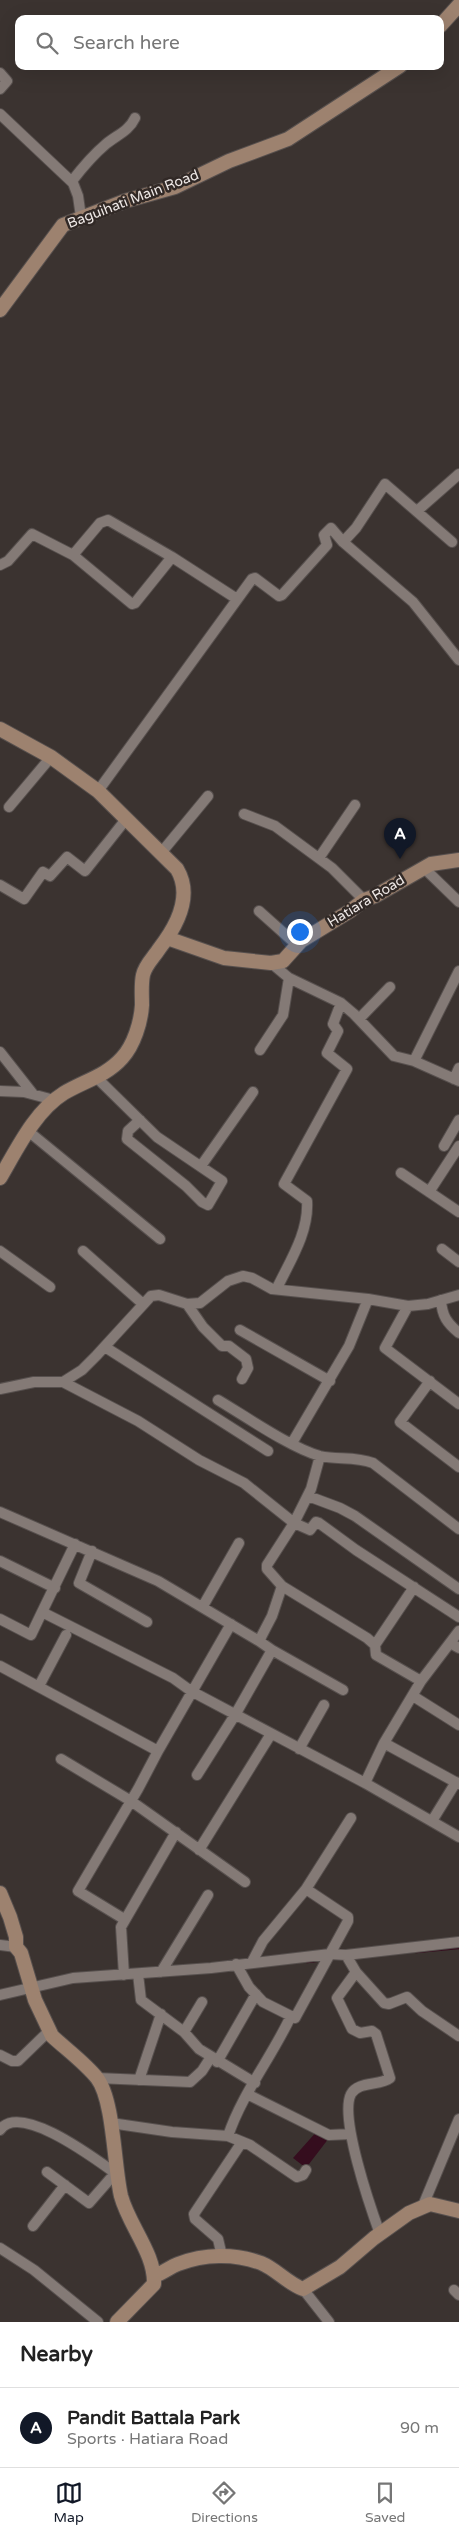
<!DOCTYPE html>
<meta charset="utf-8">
<style>
:root{--surface:#fff;--page:#f6f6f6;--text:#222;--muted:#767676;--line:#e0e0e0;--accent:#111827}
body{margin:0;font-family:"Varela Round",sans-serif;background:var(--page);color:var(--text)}
.you{position:absolute;left:299px;top:931px;width:18px;height:18px;margin:-12px;border:4px solid #fff;border-radius:50%;background:#1a73e8;box-shadow:0 0 0 8px #1a73e833}
.badge{display:grid;place-items:center;width:32px;height:32px;border-radius:50%;background:var(--accent);color:#fff;font-size:16px;font-weight:700}
.pin{position:absolute;translate:-50% -41px;filter:drop-shadow(0 1px 2px #0008)}
.pin::after{content:'';position:absolute;top:26px;width:18px;height:15px;background:inherit;clip-path:polygon(0 0,100% 0,50% 100%)}
.list{margin:0;padding:0;list-style:none}
h2{display:flex;justify-content:space-between;align-items:center;height:65px;margin:0;padding:0 20px;font-size:21px}
h2 small{font-size:16px;font-weight:400;color:var(--muted)}
.list li{display:grid;grid-template-columns:32px 1fr auto;gap:15px;align-items:center;box-sizing:border-box;height:80px;padding:0 20px;border-top:1px solid var(--line)}
.list b{display:block;font-size:19px;white-space:nowrap}
.list p{margin:0;font-size:16px;white-space:nowrap;color:var(--muted)}
.list em{font-size:16px;font-style:normal;color:var(--muted)}
.icon{flex:none;width:28px;height:28px;fill:none;stroke:currentColor;stroke-width:2;stroke-linecap:round;stroke-linejoin:round}
.map{position:relative;flex:none;width:459px;height:2322px;overflow:hidden}
.search{position:absolute;background:var(--surface);box-shadow:0 5px 20px #0002;left:15px;right:15px;top:15px;height:55px;display:flex;align-items:center;gap:12px;box-sizing:border-box;padding:0 18px;border-radius:10px;color:var(--muted);font-size:19px}
.sheet{height:145px;background:var(--surface)}
nav{display:flex;justify-content:space-around;align-items:center;box-sizing:border-box;height:70px;border-top:1px solid var(--line);background:var(--surface);font-size:14px;color:var(--muted)}
nav a{display:grid;justify-items:center;gap:2px}
nav .on{color:var(--accent)}
.map>svg:first-child{display:block}
</style>
<div class="map">
<svg width="459" height="2322" viewBox="0 0 459 2322">
<rect width="100%" height="100%" fill="#3b3330"/>
<path fill="#350d1e" d="M318 2130 329 2138 306 2168 293 2158Z"/>
<g fill="none" stroke-linecap="round" stroke-linejoin="round">
<path stroke="#350d1e" stroke-width="2.5" d="M416 1952 459 1948
M307 1962 324 1960"/>
<g stroke="#57504e" stroke-width="12">
<path id="street" d="M0 73 7 81 0 89
M0 114 73 183 78 196 81 217
M72 181C82 168 93 155 106 144 117 135 129 131 135 118
M417 511 459 474
M343 542 356 528 385 484 452 542
M172 557 135 603 132 604 73 555 100 523 108 520 172 557 237 599
M0 565 8 561 32 534 73 555
M98 791 252 579 255 578 279 596 282 595 327 545 324 535 331 528 343 542 413 602 459 660
M9 807 51 757
M244 814 275 826 332 868 364 900
M161 853 208 796
M319 858 355 805
M424 868 459 902
M0 885 24 899 43 872 50 876 67 857 85 871 127 818
M259 911 297 945
M271 963 289 978 341 1003 354 1014 394 1056 414 1061
M459 971 414 1061 459 1081
M359 1019 390 987
M260 1050 283 1015 289 978
M0 1052 33 1094
M97 1078 157 1137 222 1181 208 1205 202 1202 186 1186 127 1139 128 1131 140 1120
M454 1079 459 1068
M0 1091 24 1092 54 1100
M28 1131 160 1239
M444 1146 459 1120
M201 1166 253 1092
M401 1173 459 1212
M429 1192 459 1146
M442 1249 459 1262
M0 1251 50 1287
M83 1251 143 1304
M277 1288C290 1261 309 1232 307 1201L284 1184 347 1069 327 1053 338 1031 333 1024 341 1003
M441 1300C442 1316 447 1323 459 1333
M187 1304 203 1327 222 1346H229L246 1359 248 1368 242 1379
M408 1306 385 1348 459 1404
M240 1330 330 1381
M105 1347 268 1451
M430 1381 400 1422 459 1467
M0 1389 34 1382H63L82 1370 96 1356 151 1296 159 1295 187 1304 200 1303 228 1281 243 1276 252 1278 272 1289 368 1299 408 1306 428 1304 459 1295
M218 1400C245 1416 291 1448 320 1456 337 1460 355 1456 373 1463L459 1529
M292 1443 349 1346 368 1299
M320 1456 311 1489 294 1523 310 1530 316 1522 319 1523 356 1550 459 1617
M308 1496 340 1508 355 1516 459 1589
M0 1512 158 1581 259 1641 272 1616 282 1586 267 1569V1565L294 1523 244 1483 199 1460 138 1421 63 1382
M92 1551 79 1583 147 1622
M0 1561 55 1588
M282 1586 367 1638 375 1645 376 1655 421 1681
M203 1606 239 1543
M42 1612 75 1544
M0 1619 31 1635 42 1612 173 1678 191 1691 365 1783 384 1743 421 1681 459 1631
M259 1641 272 1650 343 1690
M450 1643 459 1648
M375 1645 414 1587
M0 1666 158 1751 138 1789 78 1891 124 1919
M39 1686 66 1635
M413 1696 459 1725
M384 1743 459 1784
M299 1749 324 1705
M158 1751 231 1624
M61 1759 131 1801 245 1882
M197 1775 235 1715 272 1650
M365 1783 459 1837
M432 1821 456 1782
M199 1850 271 1734
M0 1945 16 1947
M346 1955 356 1972 384 2003 389 2004 407 1997 422 2011 459 2036
M252 1962 263 1941 306 1889 351 1818
M236 1964 249 1987 263 2002 295 2018 348 1921V1917L306 1889
M161 1972 208 1895
M356 1972 337 1998 352 2029 360 2033 372 2031 376 2034 390 2078C380 2086 358 2081 351 2094 339 2117 371 2209 380 2234
M138 1974 141 2000 184 2032 199 2049 255 2083
M124 1975 121 1927 176 1832
M0 1995 73 1978 211 1968 330 1954 346 1955 459 1942
M184 2032 202 2002
M0 2055 12 2061H18L49 2031
M217 2062 256 1994
M97 2078 190 2082 202 2071 211 2057
M139 2080 161 2014
M247 2094 329 2135 351 2134
M111 2123 172 2132 228 2136 250 2145 297 2177 303 2175 306 2170
M0 2130C20 2101 98 2161 118 2175L110 2179 89 2203 47 2172
M228 2136C242 2094 271 2058 290 2018
M422 2208 459 2119
M33 2226 65 2185
M0 2248 34 2270 98 2322
M222 2256 218 2239 195 2219 194 2214 242 2142
M303 2289 329 2322
M454 2290 459 2295"/>
</g>
<g stroke="#57504e" stroke-width="16">
<path id="secondary" d="M440 26 459 5
M0 310 63 225 125 201 175 187 229 161 288 139 400 66
M0 729 51 757 98 791 177 869C193 896 177 926 159 949 154 957 145 965 143 975 141 984 142 995 142 1005 141 1022 134 1045 122 1058 106 1076 84 1081 64 1093 35 1111 17 1149 0 1178
M167 938 224 958 271 963 283 961 301 941 350 911 364 900 375 896 431 864 459 860
M0 1893 10 1917 16 1937V1947L21 1953 35 2000 52 2036C66 2049 85 2063 97 2078 114 2100 114 2167 121 2196 129 2226 155 2253 154 2284L117 2322
M154 2276C163 2273 170 2267 178 2264 204 2254 234 2253 261 2263 276 2269 287 2283 303 2289L340 2267 374 2238 409 2213 430 2204 459 2211"/>
</g>
<use href="#street" stroke="#847a76" stroke-width="10"/>
<use href="#secondary" stroke="#9d826f" stroke-width="14"/>
</g>
<g text-anchor="middle" dominant-baseline="central" stroke-width="5" stroke-linejoin="round" paint-order="stroke">
<g font-size="14" fill="#eee8e6" stroke="#312926">
<text transform="translate(133 199) rotate(-21)">Baguihati Main Road</text>
<text transform="translate(366 901) rotate(-31)">Hatiara Road</text>
</g>
</g>
</svg>
<div class="you"></div>
<div class="pin badge" style="left:400px;top:859px">A</div>
<div class="search"><svg class="icon" aria-label="search" viewBox="0 0 24 24"><circle cx="10" cy="10" r="6"/><path d="M15 15l6 6"/></svg>Search here</div>
</div>
<section class="sheet">
<h2>Nearby<small></small></h2>
<ul class="list">
<li><span class="badge">A</span><div><b>Pandit Battala Park</b><p>Sports · Hatiara Road</p></div><em>90 m</em></li>
</ul>
</section>
<nav>
<a class="on"><svg class="icon" aria-label="map" viewBox="0 0 24 24"><path d="M3 6l6-2 6 2 6-2v14l-6 2-6-2-6 2zM9 4v14M15 6v14"/></svg>Map</a>
<a><svg class="icon" aria-label="directions" viewBox="0 0 24 24"><path d="M12 3l9 9-9 9-9-9zM9 14v-3h6M13 9l2 2-2 2"/></svg>Directions</a>
<a><svg class="icon" aria-label="saved" viewBox="0 0 24 24"><path d="M7 4h10v16l-5-4-5 4z"/></svg>Saved</a>
</nav>
